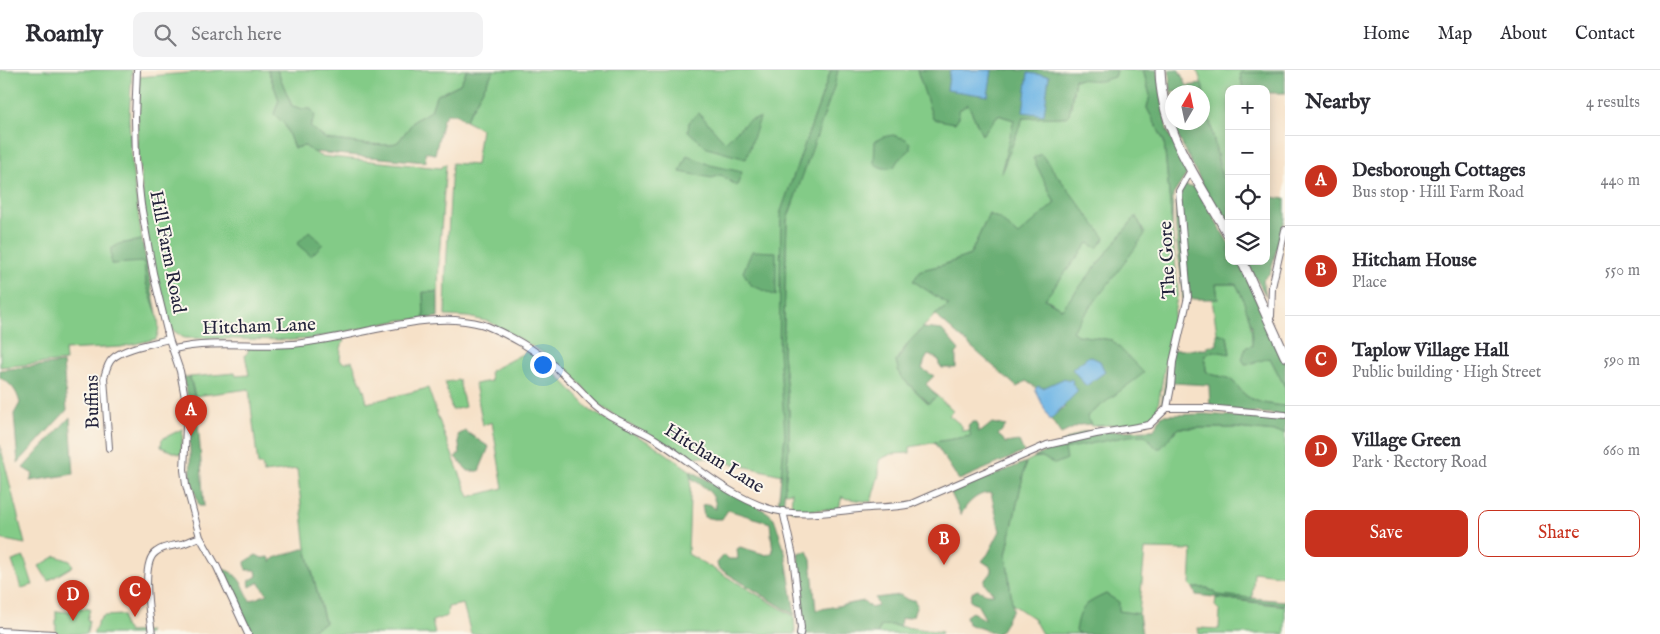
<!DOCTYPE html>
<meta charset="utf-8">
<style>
:root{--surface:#fff;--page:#f2f2f3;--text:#2b2b33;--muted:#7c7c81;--line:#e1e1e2;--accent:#c8321e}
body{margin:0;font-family:"IM FELL English",serif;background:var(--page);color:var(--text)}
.controls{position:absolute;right:15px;top:15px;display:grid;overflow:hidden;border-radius:10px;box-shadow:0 2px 12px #0003}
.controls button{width:45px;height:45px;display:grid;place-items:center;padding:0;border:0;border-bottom:1px solid var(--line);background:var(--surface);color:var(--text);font:25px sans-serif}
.compass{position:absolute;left:1165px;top:15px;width:45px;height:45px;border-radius:50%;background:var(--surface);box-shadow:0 2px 12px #0003;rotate:9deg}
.you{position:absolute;left:542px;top:294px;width:18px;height:18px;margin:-12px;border:4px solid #fff;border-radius:50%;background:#1a73e8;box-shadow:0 0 0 8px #1a73e833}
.badge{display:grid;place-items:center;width:32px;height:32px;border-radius:50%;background:var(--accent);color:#fff;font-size:16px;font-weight:700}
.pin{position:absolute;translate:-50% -41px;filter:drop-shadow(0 1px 2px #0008)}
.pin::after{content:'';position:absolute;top:26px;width:18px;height:15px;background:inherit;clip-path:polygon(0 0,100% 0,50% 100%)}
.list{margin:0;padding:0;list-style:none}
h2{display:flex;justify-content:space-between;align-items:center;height:65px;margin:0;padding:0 20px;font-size:21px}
h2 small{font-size:16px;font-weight:400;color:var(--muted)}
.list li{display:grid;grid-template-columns:32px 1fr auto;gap:15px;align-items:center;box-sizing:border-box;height:90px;padding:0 20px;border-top:1px solid var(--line)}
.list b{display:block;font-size:19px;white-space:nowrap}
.list p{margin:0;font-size:16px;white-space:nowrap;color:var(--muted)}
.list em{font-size:16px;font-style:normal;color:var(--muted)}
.actions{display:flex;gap:10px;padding:15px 20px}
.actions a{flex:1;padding:11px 0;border:1px solid var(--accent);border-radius:10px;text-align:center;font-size:18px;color:var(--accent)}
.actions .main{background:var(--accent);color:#fff}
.icon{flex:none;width:28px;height:28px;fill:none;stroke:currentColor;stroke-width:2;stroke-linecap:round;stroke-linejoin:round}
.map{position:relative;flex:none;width:1285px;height:564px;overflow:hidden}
header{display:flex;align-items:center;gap:30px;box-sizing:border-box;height:70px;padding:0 25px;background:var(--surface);border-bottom:1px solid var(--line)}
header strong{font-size:24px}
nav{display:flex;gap:28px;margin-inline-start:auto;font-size:18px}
.search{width:350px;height:45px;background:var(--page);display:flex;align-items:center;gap:12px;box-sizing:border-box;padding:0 18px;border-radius:10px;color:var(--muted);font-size:19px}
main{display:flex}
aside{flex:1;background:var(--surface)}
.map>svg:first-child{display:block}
</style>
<header>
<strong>Roamly</strong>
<div class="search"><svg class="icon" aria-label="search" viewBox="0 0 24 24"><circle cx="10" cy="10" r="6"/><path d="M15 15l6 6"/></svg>Search here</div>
<nav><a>Home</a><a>Map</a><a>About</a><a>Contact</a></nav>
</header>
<main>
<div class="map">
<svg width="1285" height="564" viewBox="0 0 1285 564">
<rect width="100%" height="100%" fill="#fbf7ec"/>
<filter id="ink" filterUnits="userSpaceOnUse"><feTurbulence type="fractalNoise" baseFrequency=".02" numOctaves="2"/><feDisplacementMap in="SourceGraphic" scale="10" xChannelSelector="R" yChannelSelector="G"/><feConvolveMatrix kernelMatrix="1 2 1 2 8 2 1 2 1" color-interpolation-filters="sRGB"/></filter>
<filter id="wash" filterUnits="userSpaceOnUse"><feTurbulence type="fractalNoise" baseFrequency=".0096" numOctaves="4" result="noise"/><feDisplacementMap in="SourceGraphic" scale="20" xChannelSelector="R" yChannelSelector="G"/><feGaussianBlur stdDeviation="1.12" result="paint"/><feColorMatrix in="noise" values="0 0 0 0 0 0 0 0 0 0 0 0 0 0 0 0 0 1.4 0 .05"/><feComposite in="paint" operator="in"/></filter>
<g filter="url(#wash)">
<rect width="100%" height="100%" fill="#f6e1c8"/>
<path fill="#83cb87" stroke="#527661" d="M0 0H132L129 48 132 97 142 170 119 174 111 194 145 191C145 199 145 208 147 215 152 233 164 251 156 269L121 277 65 280 66 291 0 297Z
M224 0H268L279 30 274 44 285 55 294 78 305 76 320 86 441 98 446 93 439 188 438 222 423 223 424 249 401 250 310 269 292 270 184 268 171 259 164 243 146 160 138 77V7Z
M277 0H467L460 14 436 26 431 41 415 50 398 72 389 75 364 74 326 69 310 57 314 46 307 38 303 39 292 36Z
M494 0H831L781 142 780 221 785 364 782 405 698 386 693 392 618 348 594 331 580 313 545 284 490 252 468 247 445 246 446 202 452 93 476 95 481 59 465 51Z
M838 0H917L934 49 955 52 959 40 968 34 982 65 998 45 1014 50 1003 98 1023 48 1065 47 1071 37 1075 9 1114 7 1116 0H1143L1150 25 1147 38 1164 71 1178 221 1157 341 1148 353 1091 356 1087 346 1112 270 1077 265 1072 261 1145 163 1136 146 1062 239 1045 228 1088 173 1041 84 1034 88 1055 133 1018 166 1000 149 989 144 970 185 943 195 921 200 914 211 949 235 935 245 909 272 896 290 900 306 928 333 937 326 953 341 949 345 962 356V361L969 360 971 362V366L910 377V383L891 384 879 390V404L871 432 842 428V426L839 439 791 441 792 422 784 423 789 376V340L783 283 787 150Z
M1197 0H1285V2L1240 3 1243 19H1229V108H1222L1202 14Z
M1216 214H1236C1252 243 1253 262 1252 294L1259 290 1270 288 1285 317V336C1272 335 1254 333 1244 324 1240 320 1236 313 1231 310 1223 305 1213 307 1206 301L1205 285 1214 281 1230 283 1227 266 1217 263 1212 229H1218Z
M337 270H344L341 278 340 290 344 293 352 291 364 320 367 333 428 318 444 364 469 427 503 418 492 352 483 355 475 314 491 311 490 301 526 282 543 290 591 341 654 375 691 401 688 484 794 546 795 564H471L463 534 448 537 447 546 432 551 435 564H303L325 552 306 478 297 399 264 403 262 395H258L249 319 195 326 190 307 235 303 236 306 249 305 245 285 248 282V277Z
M459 310 465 337 452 340 445 312Z
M1178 358H1236L1285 363V506L1254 502 1252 528 1217 525 1208 518H1193L1190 515 1192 480 1145 479 1139 544 1118 541 1106 524 1087 534 1076 561 1080 564H1042L1033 548 1012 534 1006 485 1026 392 1082 362 1154 360 1161 377Z
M182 359H183L181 385 161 377 162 369Z
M0 375 25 474 0 469Z
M56 486 70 491 73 496 48 511 39 496Z
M24 487 33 515 21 518 12 491Z
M1216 528 1285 536V564H1199L1198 558 1219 559 1220 541 1215 536Z
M71 537 90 539 87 550H89L87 564H56V541L70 542Z
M123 545 124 556 129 562 149 561V564H93L98 552 103 546Z
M890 555 942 562 941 564H877L881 556Z"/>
<path fill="#6aaf74" stroke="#466858" d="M268 0H277L292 36 303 39H311L315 46 310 57 326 69 364 74 389 75 398 72 415 50 431 41 436 26 460 14 467 0H494L465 51 456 44H447L443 49 435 84 425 82 426 92 313 82 305 76 294 78 285 55 274 44 279 30Z
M831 0H838L834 17 787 150 783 283 789 340V376L783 438 778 437 785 364 779 283 781 141Z
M917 0H1116L1114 7 1101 11 1075 9 1069 45 1065 47 1023 48 1001 103 1014 50 998 45 982 65 968 34 959 40V47L955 53 933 49Z
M1143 0H1158L1167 60 1188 102 1173 125 1172 155 1164 71 1147 38 1150 25Z
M1169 0H1179L1187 16 1202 14 1222 108H1229V162L1208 126 1175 60V53L1202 52V22H1172V32Z
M1285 2V23H1266V19H1243L1240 3Z
M699 43 725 72 749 50 760 48 746 89 707 78 688 61 689 52Z
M893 65 906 69 910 73V80L898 90 894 97C887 99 880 99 874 93L875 71 883 67Z
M1041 84 1105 168 1097 178 1088 173 1045 229 1062 239 1136 146 1145 164 1128 188 1072 261 1077 265 1112 270 1144 303 1087 346 1091 354 1080 355 1061 364 1050 348 1065 337 1026 311 1017 317 935 245 949 235 913 211 921 200 943 195 970 185 989 144 1000 149 1018 165 1055 133 1033 88Z
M687 85 710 95 742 102 737 116 721 105 712 108 680 102Z
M1184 115 1190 117 1196 116 1229 174V191H1239L1244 202 1285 294V317L1270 288C1261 290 1254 294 1245 294L1242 289 1246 277 1252 276V256L1241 224 1236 214H1216L1218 229H1183C1183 196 1166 143 1184 115Z
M1266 126 1285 129V149L1270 203 1263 210 1266 226 1246 191H1266Z
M309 161 323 174 311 186 297 174Z
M142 170 157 243 146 213 144 192 111 194V179L119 174Z
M752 181 776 182V226L751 215 743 202Z
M423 222H438V247L424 249Z
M923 258 942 260 959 280 956 284V298H942L939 294 938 289 928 285 925 290 922 299 934 306 926 314 937 326 929 333 900 306 896 291 903 282 909 272Z
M1217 263 1227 266 1230 284 1214 281 1205 285 1206 301C1213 307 1223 305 1231 310 1236 313 1240 320 1244 324 1254 333 1272 335 1285 336V345L1210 339 1209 315 1173 313 1161 339 1170 280 1207 279V276L1217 275Z
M63 293 67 340 18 393 14 344 20 333C17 321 11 313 0 308V300Z
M183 307H190C201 350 200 393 204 436H199L191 409 188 327Z
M1205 344 1285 350V363L1236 358H1178L1161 378H1156L1145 365 1129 366 1065 379 1067 389 1055 394 1042 387 1033 388 1082 362 1154 360 1162 345Z
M70 347 74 404 30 411 33 404 23 398Z
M973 352H977L978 362 982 361 992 353 1006 356 998 365 1003 369 1005 373 1019 371 1024 382 959 410 934 372 971 366 968 356Z
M465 361 489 377 479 401H468L455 387 460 383 458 365Z
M1026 392 1006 485 1013 540C1006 547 1005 558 997 564L968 554 966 546 972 542 986 550 977 534 970 530 972 522 978 520 987 524H994L984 513 986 508 991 504V497L982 491 988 484 1000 461 991 423C978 422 966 434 961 445L951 423Z
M691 401 767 442 774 448 785 482 795 545 718 498 717 493 724 485 729 489H738L737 479 740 477 767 485 773 482 770 453 728 440 722 449H714L704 447 702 435 708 434 716 439C716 423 704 417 691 408Z
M306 478 325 553 303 564H253L221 499C238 501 244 517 250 531L267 524 259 512 250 517 249 511 257 506 256 500H246L245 492 256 485 262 488 269 487 271 492 274 488Z
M807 481 811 490 816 540 864 531 871 538 878 536 875 528 900 525 908 530H914L917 535 913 546 901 549 900 556 890 555 881 556 877 564H804L798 483Z
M1193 518H1208L1209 520 1215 521 1217 525 1285 531V535L1196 525Z
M1106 524 1119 532V541L1139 544 1142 564H1080L1076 561C1080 537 1084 534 1106 524Z"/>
<path fill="#6eb5e5" stroke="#486c90" d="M950 0H992L988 26 947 20Z
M1028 3 1049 6 1044 45 1023 42Z
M1089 286 1100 291 1105 302 1086 316 1072 299Z
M1065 308 1068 311 1071 309 1073 311 1072 313 1078 321 1050 350 1035 319 1038 316 1043 318Z"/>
</g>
<g filter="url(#ink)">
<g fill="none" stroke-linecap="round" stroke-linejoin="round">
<g stroke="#6c656c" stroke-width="8">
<path id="street" d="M137 0 135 48 136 90 141 135 153 203 169 269 180 301 186 333V357L184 400 186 415 200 467 217 497 248 564
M1268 249 1271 246 1272 217 1285 160
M174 279C213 270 254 277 293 274 348 269 400 248 455 250 466 251 477 252 487 256 519 269 549 289 573 313 581 320 588 329 596 336 612 350 633 356 652 367 690 390 724 424 767 438 797 448 829 442 859 439 876 437 894 438 911 434L1047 375 1096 364 1149 355 1167 338H1207L1285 345
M1167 338 1171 317 1173 292 1188 227 1179 121 1190 102
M109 378 104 308C106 301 107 294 112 289 123 278 154 273 169 269
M783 441 793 486 801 558 800 564
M0 561 54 564
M152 564C150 547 140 492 156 482 163 476 173 476 182 474 188 472 194 469 200 467"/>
</g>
<g stroke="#6c656c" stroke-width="11">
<path id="secondary" d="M1160 0C1161 64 1200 112 1229 166
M1242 191 1285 286"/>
</g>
<use href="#street" stroke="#fff" stroke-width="6"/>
<use href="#secondary" stroke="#fff" stroke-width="9"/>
</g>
</g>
<g text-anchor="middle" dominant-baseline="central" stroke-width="4" stroke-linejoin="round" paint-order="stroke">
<g font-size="19" fill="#22223b" stroke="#fbf7ec">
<text transform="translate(167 182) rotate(79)">Hill Farm Road</text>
<text transform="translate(1168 190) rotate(-93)">The Gore</text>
<text transform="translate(259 257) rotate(-2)">Hitcham Lane</text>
<text transform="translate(93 332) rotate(-91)">Buffins</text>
<text transform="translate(714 389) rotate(32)">Hitcham Lane</text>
</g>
</g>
</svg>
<div class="controls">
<button>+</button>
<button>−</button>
<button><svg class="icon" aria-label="locate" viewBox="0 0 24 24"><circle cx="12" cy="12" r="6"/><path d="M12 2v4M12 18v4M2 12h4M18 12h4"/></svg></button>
<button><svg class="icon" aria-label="layers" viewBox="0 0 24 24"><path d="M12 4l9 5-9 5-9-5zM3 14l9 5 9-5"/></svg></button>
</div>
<svg class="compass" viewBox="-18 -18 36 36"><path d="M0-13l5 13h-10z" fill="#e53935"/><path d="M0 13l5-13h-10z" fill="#7c7c81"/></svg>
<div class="you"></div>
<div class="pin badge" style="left:191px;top:366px">A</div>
<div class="pin badge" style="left:944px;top:495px">B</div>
<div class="pin badge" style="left:135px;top:547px">C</div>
<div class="pin badge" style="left:73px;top:551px">D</div>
</div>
<aside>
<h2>Nearby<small>4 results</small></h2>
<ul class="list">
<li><span class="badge">A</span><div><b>Desborough Cottages</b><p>Bus stop · Hill Farm Road</p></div><em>440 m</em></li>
<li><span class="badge">B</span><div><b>Hitcham House</b><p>Place</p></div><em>550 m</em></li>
<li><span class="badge">C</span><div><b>Taplow Village Hall</b><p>Public building · High Street</p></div><em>590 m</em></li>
<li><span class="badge">D</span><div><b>Village Green</b><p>Park · Rectory Road</p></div><em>660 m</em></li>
</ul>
<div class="actions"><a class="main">Save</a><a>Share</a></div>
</aside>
</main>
